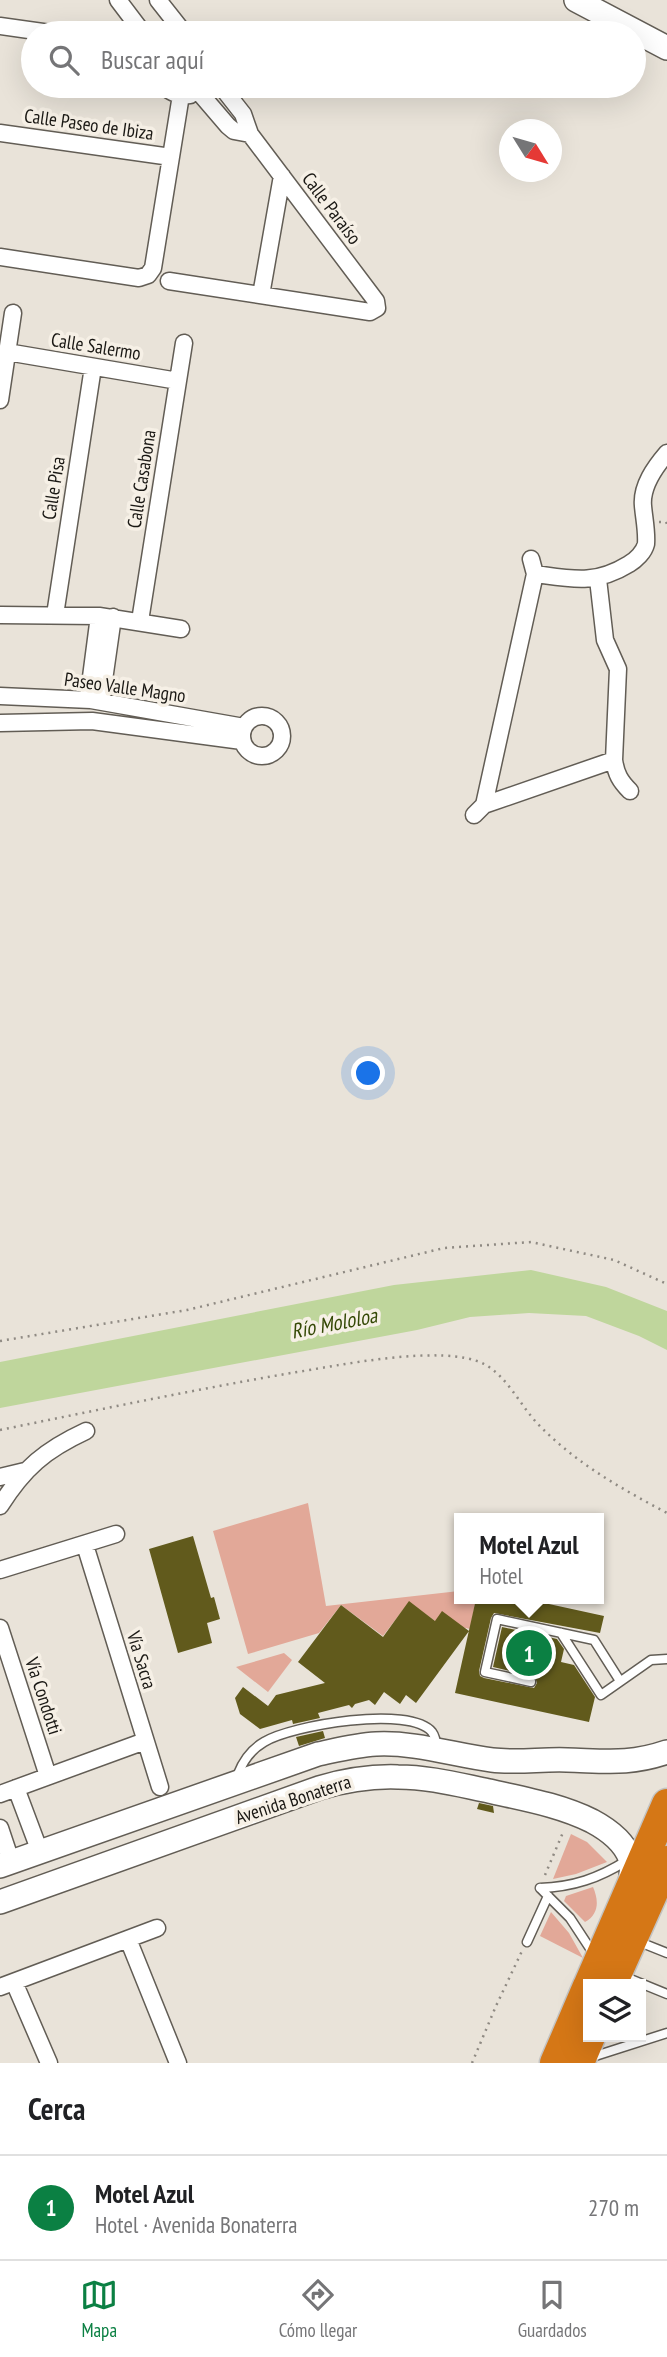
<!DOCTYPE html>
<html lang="es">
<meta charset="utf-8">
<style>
:root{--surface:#fff;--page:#f6f6f6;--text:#202124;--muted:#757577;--line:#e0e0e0;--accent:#0b8043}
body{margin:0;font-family:"PT Sans Narrow",sans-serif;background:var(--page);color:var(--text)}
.controls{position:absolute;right:21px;bottom:21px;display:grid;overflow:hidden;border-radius:0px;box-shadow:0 7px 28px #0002}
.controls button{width:63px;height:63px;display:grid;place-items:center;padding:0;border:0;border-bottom:2px solid var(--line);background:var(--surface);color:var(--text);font:35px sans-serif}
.compass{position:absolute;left:499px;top:119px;width:63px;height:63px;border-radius:50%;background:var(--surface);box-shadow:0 7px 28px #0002;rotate:127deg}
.you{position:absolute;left:369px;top:1074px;width:24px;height:24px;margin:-18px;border:5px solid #fff;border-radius:50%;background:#1a73e8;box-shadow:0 0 0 10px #1a73e833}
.badge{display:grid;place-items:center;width:46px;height:46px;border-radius:50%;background:var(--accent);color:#fff;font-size:23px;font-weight:700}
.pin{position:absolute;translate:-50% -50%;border:4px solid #fff;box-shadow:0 2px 7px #0006}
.popup{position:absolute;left:454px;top:1513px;width:150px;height:91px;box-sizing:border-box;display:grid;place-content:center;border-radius:0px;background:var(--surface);filter:drop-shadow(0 2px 5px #0005);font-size:23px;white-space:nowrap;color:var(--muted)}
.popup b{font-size:26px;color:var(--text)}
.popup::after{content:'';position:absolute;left:50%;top:100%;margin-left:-14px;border:14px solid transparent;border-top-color:var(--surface)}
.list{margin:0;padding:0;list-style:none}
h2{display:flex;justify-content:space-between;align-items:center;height:91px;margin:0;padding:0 28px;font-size:30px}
h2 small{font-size:23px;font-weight:400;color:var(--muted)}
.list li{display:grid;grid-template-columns:46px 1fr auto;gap:21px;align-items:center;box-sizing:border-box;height:105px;padding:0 28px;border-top:2px solid var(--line)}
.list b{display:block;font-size:26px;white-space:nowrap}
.list p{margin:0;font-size:23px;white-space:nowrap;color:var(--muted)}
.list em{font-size:23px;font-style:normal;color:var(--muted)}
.icon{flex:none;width:38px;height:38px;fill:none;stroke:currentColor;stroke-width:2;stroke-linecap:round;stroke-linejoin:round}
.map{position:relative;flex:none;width:667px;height:2063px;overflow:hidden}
.search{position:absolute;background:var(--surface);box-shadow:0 7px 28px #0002;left:21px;right:21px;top:21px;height:77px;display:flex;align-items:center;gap:18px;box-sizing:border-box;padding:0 24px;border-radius:38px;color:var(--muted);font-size:26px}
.sheet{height:196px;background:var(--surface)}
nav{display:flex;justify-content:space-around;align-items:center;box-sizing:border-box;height:98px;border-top:2px solid var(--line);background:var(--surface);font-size:19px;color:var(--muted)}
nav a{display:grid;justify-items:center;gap:4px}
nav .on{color:var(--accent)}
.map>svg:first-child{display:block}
</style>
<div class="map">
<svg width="667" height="2063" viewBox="0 0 667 2063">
<rect width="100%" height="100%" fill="#e9e3d9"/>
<path fill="#e2a898" d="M308 1503 326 1606 459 1591V1599H476L470 1629 435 1621 409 1602 383 1636 341 1605 319 1633 248 1654 213 1531Z
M284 1653 292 1660 268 1692 236 1667Z
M571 1834 587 1842 607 1862 576 1874 553 1879Z
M593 1887C599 1901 599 1914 585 1922L564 1901 566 1896Z
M551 1912 569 1933 583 1958 540 1936Z"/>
<path fill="#bfd69c" d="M531 1270 606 1287 667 1311V1350L639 1336 586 1316 529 1313 470 1317 417 1330 0 1408V1362L394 1285Z"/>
<path fill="#615a1c" d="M193 1536 211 1598 214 1597 220 1619 207 1623 212 1643 178 1653 149 1549Z
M476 1599H526L604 1616 600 1633 494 1613 491 1618 479 1671 480 1676 484 1678 534 1688 537 1683 535 1677 493 1667 502 1627 557 1639 564 1649 561 1662 574 1665 595 1697 589 1722 455 1693Z
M409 1601 435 1621 442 1611 469 1631 416 1703 406 1695 400 1704 384 1692 375 1705 369 1700 355 1704 352 1708 349 1705 318 1713 320 1718 293 1724 292 1720 260 1729 240 1714 235 1698 243 1687 268 1706 276 1695 325 1683 298 1662 341 1605 383 1637Z
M323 1731 325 1738 299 1746 296 1737Z
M479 1803 493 1806 494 1813 477 1809Z"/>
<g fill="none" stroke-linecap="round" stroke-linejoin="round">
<g stroke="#625d55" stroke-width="11">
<path id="lane" d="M561 1633 601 1695 651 1660 667 1659
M531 1682 485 1672 497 1619 594 1640 620 1681
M238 1774C243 1761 252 1749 264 1742 292 1725 410 1705 432 1732 435 1736 436 1742 436 1747
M540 1888C573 1887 599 1878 626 1861
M540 1888 570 1918 593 1953
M637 1941 667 1953
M527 1942 548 1896
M623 1976 667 1994
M589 2058 667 2033"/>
</g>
<g stroke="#625d55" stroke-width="19">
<path id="street" d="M118 0 143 33
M158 0 184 33
M0 26 50 33
M163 86C172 93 178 96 190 95
M198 91 228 126 234 131 250 134
M0 133 171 157
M0 257 139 278 148 275 153 268 181 95
M169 281 370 312 377 308 376 301 250 134 243 114 221 86
M261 295 282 176
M7 352 178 381
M0 400 13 313
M535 574C572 579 595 585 629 564 636 560 644 552 646 544 647 531 644 518 643 506 641 486 655 467 667 453
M598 579 605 640 618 669 614 760C616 774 620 781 630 791
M0 615 99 616 181 629
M55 615 93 367
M140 621 184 343
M0 696 91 700 244 727
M88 700 99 616
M101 701 113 617
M242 736a20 20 0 1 1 40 0a20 20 0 1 1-40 0Z
M0 723 92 721 242 741
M484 805 614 760
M474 815 484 805 535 574 531 559
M0 1477 25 1471
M0 1506C24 1468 45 1450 86 1431
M85 1545 160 1787
M0 1570 116 1534
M0 1628 48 1776
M16 1788 40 1852
M0 1794 145 1741
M0 1828 11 1861
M128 1939 178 2063
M14 1982 49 2063
M0 1987 157 1928"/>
</g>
<g stroke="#625d55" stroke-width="26">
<path id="secondary" d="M576 0 667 48
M0 1866 318 1754C337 1750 356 1745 376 1744 415 1742 454 1755 492 1760 517 1763 542 1759 567 1760 606 1761 629 1765 667 1752
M0 1902 319 1788C346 1780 370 1776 398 1777 429 1777 459 1785 489 1791 524 1799 560 1805 592 1821 607 1829 624 1842 630 1858 633 1867 631 1877 630 1885"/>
</g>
<g stroke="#c3c3c2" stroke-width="33">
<path id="highway" d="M589 1984 667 1804
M612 1984 667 1861
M555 2063 588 1986
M579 2063 590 2037"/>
</g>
<path stroke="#8f8a83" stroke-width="2.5" stroke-dasharray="2 5" stroke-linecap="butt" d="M659 522H666L667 524
M0 1341 187 1310 444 1248 531 1242 614 1260 667 1284
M0 1430C97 1410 193 1390 291 1373 337 1366 443 1343 484 1364 507 1376 520 1405 537 1423 574 1462 620 1488 667 1513
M545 1875 564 1830
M472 2063 496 2006 522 1951"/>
<use href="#lane" stroke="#fff" stroke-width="8"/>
<use href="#street" stroke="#fff" stroke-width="16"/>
<use href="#secondary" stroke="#fff" stroke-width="23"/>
<use href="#highway" stroke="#d57716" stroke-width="30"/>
</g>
<g text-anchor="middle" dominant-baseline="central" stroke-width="7" stroke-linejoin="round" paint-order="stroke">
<g font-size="19" fill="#1a1814" stroke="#f6f0e6">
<text transform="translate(89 124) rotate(8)">Calle Paseo de Ibiza</text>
<text transform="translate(332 208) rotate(53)">Calle Paraíso</text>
<text transform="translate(96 346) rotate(9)">Calle Salermo</text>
<text transform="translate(141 479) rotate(-81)">Calle Casabona</text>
<text transform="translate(53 488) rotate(-81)">Calle Pisa</text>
<text transform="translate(125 687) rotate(8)">Paseo Valle Magno</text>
<text transform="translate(142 1660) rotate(73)">Vía Sacra</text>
<text transform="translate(44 1696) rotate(72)">Vía Condotti</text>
<text transform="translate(293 1799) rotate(-18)">Avenida Bonaterra</text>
</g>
<g font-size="21" font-style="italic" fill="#344805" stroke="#f6f0e6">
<text transform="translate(334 1323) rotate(-11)">Río Mololoa</text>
</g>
</g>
</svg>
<div class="controls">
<button><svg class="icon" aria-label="layers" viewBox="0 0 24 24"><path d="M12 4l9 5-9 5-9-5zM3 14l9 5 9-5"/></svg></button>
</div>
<svg class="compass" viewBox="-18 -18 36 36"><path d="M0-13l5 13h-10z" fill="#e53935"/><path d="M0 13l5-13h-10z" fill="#757577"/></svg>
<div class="you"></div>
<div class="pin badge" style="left:529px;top:1653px">1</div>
<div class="popup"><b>Motel Azul</b>Hotel</div>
<div class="search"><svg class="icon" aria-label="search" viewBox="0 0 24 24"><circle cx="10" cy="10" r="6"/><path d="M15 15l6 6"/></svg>Buscar aquí</div>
</div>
<section class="sheet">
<h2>Cerca<small></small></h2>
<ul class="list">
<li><span class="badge">1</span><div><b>Motel Azul</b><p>Hotel · Avenida Bonaterra</p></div><em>270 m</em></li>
</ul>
</section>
<nav>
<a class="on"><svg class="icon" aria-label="map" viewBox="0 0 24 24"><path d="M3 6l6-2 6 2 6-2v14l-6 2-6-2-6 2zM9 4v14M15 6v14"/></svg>Mapa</a>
<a><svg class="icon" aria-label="directions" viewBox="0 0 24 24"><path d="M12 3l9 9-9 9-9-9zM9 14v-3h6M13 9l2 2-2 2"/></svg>Cómo llegar</a>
<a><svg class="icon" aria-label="saved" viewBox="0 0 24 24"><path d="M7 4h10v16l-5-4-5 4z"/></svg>Guardados</a>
</nav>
